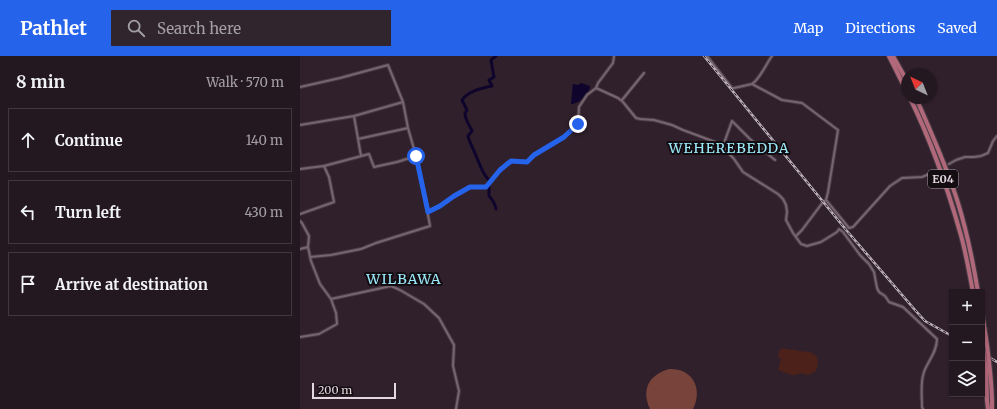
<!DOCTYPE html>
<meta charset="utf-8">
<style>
:root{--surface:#241820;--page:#30252d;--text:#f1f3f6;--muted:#a3a0a5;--line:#41373e;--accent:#2563eb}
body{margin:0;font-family:Merriweather,serif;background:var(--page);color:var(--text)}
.controls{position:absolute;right:12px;bottom:12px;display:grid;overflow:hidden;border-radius:0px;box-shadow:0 1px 3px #0004}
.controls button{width:36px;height:36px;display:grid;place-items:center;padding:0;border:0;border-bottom:1px solid var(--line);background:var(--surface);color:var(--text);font:20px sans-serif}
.compass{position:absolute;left:601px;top:12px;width:36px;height:36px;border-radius:50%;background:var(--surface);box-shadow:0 1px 3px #0004;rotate:317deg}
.scale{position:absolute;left:12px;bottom:10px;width:84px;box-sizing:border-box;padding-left:4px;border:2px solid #e3d8df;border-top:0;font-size:11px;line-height:14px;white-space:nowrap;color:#e3d8df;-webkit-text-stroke:3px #130c11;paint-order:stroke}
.stop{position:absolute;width:12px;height:12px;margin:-9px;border:3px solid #2563eb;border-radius:50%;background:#fff}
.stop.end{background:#2563eb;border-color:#fff;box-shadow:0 1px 4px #0008}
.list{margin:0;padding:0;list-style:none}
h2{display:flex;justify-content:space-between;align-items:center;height:52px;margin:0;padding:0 16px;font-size:17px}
h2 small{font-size:13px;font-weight:400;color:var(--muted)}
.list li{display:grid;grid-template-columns:26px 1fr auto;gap:12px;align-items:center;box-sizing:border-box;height:64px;margin:0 8px 8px;padding:0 8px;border:1px solid var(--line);border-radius:0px}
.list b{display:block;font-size:15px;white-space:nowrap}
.list em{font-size:13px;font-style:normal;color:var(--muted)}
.icon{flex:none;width:22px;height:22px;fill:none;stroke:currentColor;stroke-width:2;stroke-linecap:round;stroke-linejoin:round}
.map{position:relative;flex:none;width:697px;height:353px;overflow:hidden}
header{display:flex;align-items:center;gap:24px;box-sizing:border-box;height:56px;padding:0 20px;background:var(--accent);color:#fff}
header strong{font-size:19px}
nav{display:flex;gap:22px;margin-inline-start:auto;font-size:14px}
.search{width:280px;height:36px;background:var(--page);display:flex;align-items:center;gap:10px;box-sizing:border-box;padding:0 14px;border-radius:0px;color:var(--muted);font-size:15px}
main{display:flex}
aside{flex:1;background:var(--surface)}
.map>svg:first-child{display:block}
</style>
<header>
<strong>Pathlet</strong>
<div class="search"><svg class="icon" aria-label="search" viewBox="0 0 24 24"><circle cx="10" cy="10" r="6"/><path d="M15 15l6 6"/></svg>Search here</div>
<nav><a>Map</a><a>Directions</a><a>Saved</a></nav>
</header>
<main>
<aside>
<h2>8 min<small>Walk · 570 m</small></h2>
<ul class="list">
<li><svg class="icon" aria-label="ahead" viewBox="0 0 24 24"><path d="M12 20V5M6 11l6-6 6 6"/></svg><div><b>Continue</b></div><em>140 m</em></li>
<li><svg class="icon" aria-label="left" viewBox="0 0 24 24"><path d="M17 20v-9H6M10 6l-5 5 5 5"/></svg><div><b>Turn left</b></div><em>430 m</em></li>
<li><svg class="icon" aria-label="arrive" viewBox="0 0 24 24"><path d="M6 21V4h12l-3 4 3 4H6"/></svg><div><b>Arrive at destination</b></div></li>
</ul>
</aside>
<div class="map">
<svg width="697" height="353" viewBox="0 0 697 353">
<rect width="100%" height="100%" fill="#30202b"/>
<path fill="#4c211a" d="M481 292C487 293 494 294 500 295 514 296 522 299 516 315L508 319 500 317 496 319H492L478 314 481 303 478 301 479 296Z"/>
<path fill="#77433a" d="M369 313C372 313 376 313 379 314 397 319 401 338 393 353H350C341 333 349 319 369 313Z"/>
<path fill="#0f052c" d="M281 27 290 30C290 38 279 48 271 48 271 44 272 41 272 37 273 33 272 32 273 28L278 29Z"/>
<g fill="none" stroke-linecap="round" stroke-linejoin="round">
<path stroke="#0f052c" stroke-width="3" d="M196 0 191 4 194 21 189 24 192 30C182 32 168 35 162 44L167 54 165 57C165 64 169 68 172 75L168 80C169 85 172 90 174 95 179 105 181 117 189 124V140C193 144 195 148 196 153"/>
<path stroke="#4b3c46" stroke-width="2" stroke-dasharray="2 1" stroke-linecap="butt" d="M636 115 649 108"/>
<g stroke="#483b44" stroke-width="4">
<path id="street" d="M407 0 432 32H434L452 28 482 44 502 47 538 74 528 136 526 144
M452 28C460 23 466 8 472 0
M0 31 40 22 88 9 103 46 108 72 116 100 124 137 130 170 76 187 61 193 31 199 10 201
M296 32 318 42 323 46 336 62 340 63 354 64 372 69 383 74 418 87 423 91 434 103 443 116 478 138 483 143 486 149 487 156 486 164 493 177 501 188 507 190 521 186 537 176 539 173 543 176 560 199 569 208 574 216 577 232 579 236 585 240 589 246 603 251 637 283C637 296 628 305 624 316 620 327 622 339 622 351L623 353
M322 44 344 17
M54 60 103 46
M0 69 54 60 61 100
M58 83 108 72
M423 90 432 65 450 83 475 104
M649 108 656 104 665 101H674L681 100 688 97 693 85 697 80
M24 110 69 98 74 111 97 106 116 100
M0 113 24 110 29 121 34 146 0 158
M128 155 140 150 154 140 170 131H186L200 114 211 105 227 106 234 99 264 81 278 69 279 51 287 39 296 32 298 27 313 7 314 0
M0 165 2 167 9 180 8 191 11 205 20 228 31 243
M496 180 502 174 523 146 526 144 549 172 553 171 590 130 602 122 622 121 636 115
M0 193 8 191
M0 281 19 278 37 268 36 257 31 243 91 230 100 234 124 248 139 262 154 289 153 310 159 335 156 353"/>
</g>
<g stroke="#483b44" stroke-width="6">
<path id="highway" d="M589 0 607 36
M593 0 607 25
M610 42C631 85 647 130 660 176 666 196 669 216 673 236
M616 42C631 76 647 111 658 147 667 176 673 206 678 236
M687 344 688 353
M692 344V353"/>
</g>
<use href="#street" stroke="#776470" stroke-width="2"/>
<use href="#highway" stroke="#b1687a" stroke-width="4"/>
<g stroke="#bdb1b9" stroke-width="2.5">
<path id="rail" d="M404 0 547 175 615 254 625 265 652 280
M682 297 697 306"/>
</g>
<use href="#rail" stroke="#130c11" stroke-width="1" stroke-dasharray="3" stroke-linecap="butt"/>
<g stroke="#483b44" stroke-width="6" stroke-linecap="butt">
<path id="highway-bridge" d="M682 257C687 286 691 315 692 344
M682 286 686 314 687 344"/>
</g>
<use href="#highway-bridge" stroke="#b1687a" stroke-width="4"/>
</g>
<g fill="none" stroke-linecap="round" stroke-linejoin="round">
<path stroke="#2563eb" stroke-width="5" d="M116 100 128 156 140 150 154 140 170 131H186L200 114 211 105 227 106 234 99 264 81 278 68"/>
</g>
<g text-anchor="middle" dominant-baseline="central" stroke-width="4" stroke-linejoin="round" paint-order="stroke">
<rect fill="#130c11" stroke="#a59ba1" stroke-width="1" x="628" y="114" width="30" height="18" rx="3"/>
<g font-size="11" font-weight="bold" fill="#e3d8df">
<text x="643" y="123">E04</text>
</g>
<g font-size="14" letter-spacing="1" fill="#9beaf9" stroke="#130c11">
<text x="429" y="92">WEHEREBEDDA</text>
<text x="104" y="223">WILBAWA</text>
</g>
</g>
</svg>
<div class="controls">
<button>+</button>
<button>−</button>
<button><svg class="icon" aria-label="layers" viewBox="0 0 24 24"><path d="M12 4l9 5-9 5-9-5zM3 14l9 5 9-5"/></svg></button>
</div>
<svg class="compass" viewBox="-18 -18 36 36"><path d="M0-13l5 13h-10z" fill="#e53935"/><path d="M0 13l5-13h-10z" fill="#a3a0a5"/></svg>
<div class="scale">200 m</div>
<div class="stop" style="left:116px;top:100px"></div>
<div class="stop end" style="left:278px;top:68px"></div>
</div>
</main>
